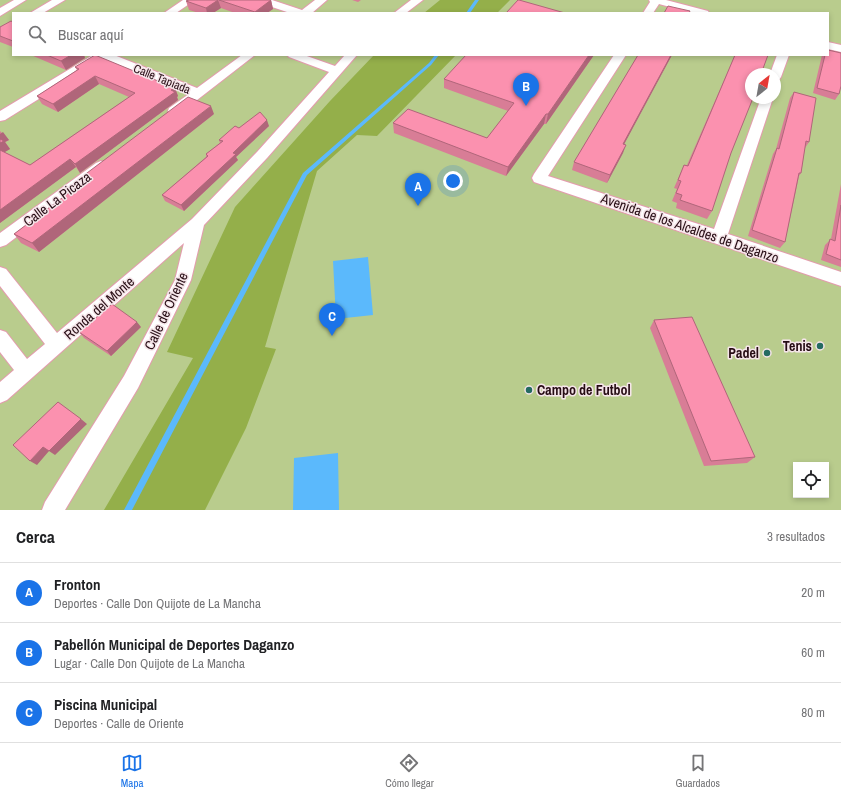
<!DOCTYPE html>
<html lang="es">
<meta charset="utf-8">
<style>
:root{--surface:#fff;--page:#f2f2f2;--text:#202124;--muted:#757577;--line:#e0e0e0;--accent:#1a73e8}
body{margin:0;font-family:"Archivo Narrow",sans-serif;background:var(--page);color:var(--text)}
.controls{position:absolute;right:12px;bottom:12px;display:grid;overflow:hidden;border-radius:0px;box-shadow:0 2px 6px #0003}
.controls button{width:36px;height:36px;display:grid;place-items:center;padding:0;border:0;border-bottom:1px solid var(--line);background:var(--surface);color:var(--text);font:20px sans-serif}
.compass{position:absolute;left:745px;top:68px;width:36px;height:36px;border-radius:50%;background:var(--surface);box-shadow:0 2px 6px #0003;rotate:31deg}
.you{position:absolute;left:453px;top:181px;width:14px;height:14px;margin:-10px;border:3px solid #fff;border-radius:50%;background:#1a73e8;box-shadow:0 0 0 6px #1a73e833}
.badge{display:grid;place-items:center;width:26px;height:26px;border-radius:50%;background:var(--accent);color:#fff;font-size:13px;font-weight:700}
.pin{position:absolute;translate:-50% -33px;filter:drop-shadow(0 1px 2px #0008)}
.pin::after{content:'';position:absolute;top:21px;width:14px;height:12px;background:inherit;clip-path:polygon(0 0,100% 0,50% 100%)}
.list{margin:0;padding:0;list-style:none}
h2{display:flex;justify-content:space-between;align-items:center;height:52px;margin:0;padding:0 16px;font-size:17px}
h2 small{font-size:13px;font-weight:400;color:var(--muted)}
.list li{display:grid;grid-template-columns:26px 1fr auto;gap:12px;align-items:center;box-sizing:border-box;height:60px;padding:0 16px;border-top:1px solid var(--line)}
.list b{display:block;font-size:15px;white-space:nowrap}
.list p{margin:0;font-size:13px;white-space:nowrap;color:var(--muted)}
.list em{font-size:13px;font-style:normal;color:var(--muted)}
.icon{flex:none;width:22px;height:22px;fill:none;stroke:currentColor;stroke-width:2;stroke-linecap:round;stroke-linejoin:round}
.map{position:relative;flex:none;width:841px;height:510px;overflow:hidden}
.search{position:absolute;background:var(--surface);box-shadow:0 2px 6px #0003;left:12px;right:12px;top:12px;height:44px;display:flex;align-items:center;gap:10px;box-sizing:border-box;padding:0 14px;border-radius:0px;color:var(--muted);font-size:15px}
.sheet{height:232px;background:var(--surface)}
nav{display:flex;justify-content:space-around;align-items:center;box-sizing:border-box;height:56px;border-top:1px solid var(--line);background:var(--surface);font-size:11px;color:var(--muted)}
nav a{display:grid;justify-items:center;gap:2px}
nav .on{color:var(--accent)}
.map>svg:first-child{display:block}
</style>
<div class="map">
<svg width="841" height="510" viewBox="0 0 841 510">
<rect width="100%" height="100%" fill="#fdced9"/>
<path fill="#b9cc8d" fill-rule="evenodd" d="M0 0H841V510H0ZM13 13H828V55H13ZM751 74H775V98H751ZM796 465H826V495H796Z"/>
<path fill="#94af4a" d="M440 0H510L497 13H424Z
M374 55H456L377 136 357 135 317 171 265 347 276 349 246 428 205 510H104L193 358 167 352 235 207 330 101Z"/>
<path fill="#5bb9fc" d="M368 257 373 315 336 319 333 261Z
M338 453 339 510H293L294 458Z"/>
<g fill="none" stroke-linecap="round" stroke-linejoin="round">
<path fill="#5bb9fc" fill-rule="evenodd" d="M475 0H479L470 13H466Z
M435 55H439L431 65 307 175 132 510H124L303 173 429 63Z"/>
<g stroke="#e49bae" stroke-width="2">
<path id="street" d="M14 0H26L0 16V8Z
M52 0H65L43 13H30Z
M183 0H195L176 13H164Z
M256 0H272L302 10 315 0H327L312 13H290L257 2Z
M411 0H423L406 13H394Z
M649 0H666L708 11 709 13H692L659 4 653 13H643L650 2Z
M828 42 841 45V52L828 49Z
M93 55H114L197 88 242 55H255L179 114H169L168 111 169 108 189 94 103 59 5 120 0 121V111Z
M287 55H304L335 66 345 55H357L267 158 204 225 191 280 138 388 65 510H42L45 502 124 376 175 280 184 243 7 400 0 403V382L14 370 0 352V330L6 332 27 359 45 344 0 286V267L6 269 57 333 192 219 257 152 329 72 289 57Z
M614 55H626L548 176 714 229 761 98H773L728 234 841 272V286L534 182 532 178 534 174Z
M777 55H789L781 77 779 80 775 81V74H770Z
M101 161 106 163 108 166 106 169 6 245 0 247V233L96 163Z"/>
</g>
<use href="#street" fill="#fff" fill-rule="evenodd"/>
</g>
<path fill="#d87d96" d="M189 0H271L273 9 267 13H235L221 8 213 13H199L189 10 186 1Z
M352 0H361L358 2Z
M13 22V47L0 42V27Z
M31 55H84L85 58 66 70Z
M594 55 546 124H544L506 176 394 133 393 123 487 138 508 111 444 88V79Z
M638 55H672L624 144 623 153 607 183 572 170 574 162Z
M735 55H768L731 153 712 211 707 219 676 208 677 203 672 201 677 189 674 188 684 165H687Z
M822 55H828L839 94 835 100 813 93Z
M75 67 175 88 178 96 177 97 178 100 80 173 76 167 0 223V131L9 140 5 142 10 149 4 152 30 165 129 97 99 84 58 112 42 104 37 96 77 70Z
M794 92 809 142 805 148 801 173 799 176 785 242 780 248 748 236 773 154 776 149 790 98Z
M214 114 39 252 21 243 14 234 86 180 83 176Z
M269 126 236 157 238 160 184 211 165 201 162 195 206 157V154L220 143 219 140 239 128Z
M841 184V267L821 260 825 245 831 239Z
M654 320 755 457 747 463 704 466 650 328Z
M141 327 111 356 84 338 79 332Z"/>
<path fill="#b0667a" d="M218 0 221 8 213 13H207L206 8Z
M271 0 273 9 267 13H255V12Z
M71 55H84L85 58 66 70 61 61Z
M589 55H594L546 124 548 114Z
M671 55H672L620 152 623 144Z
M95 76 99 84 58 112 53 104Z
M175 88 178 96 177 97 178 100 80 173 75 164Z
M211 106 214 114 39 252 32 243Z
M546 114 544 124 506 176 508 167Z
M267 120 269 126 236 157 238 160 184 211 181 205 233 153Z
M3 132 9 140 5 142 10 149 0 155V134Z
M626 145 623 153 607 183 610 175Z
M70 159 76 167 0 223V210Z
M137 322 141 327 111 356 107 351Z
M81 419 87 424 55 455 49 451 37 465 30 461 43 447Z"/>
<path fill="#fb91af" stroke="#b0667a" d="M189 0H218L206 8 186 1Z
M219 0H271L255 12Z
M518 0H519L565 13H506Z
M668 6 690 11 689 13H664Z
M11 21 13 22V41L0 36V27Z
M828 50 841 53V86L839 94 817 88 825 55H828Z
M47 55H71L61 61Z
M95 55 175 88 171 90 175 92 75 164 70 159 0 210V150L30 165 135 93 95 76 53 104 37 96 79 69 75 67Z
M466 55H589L548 114H546L508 167 393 123 408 109 487 138 514 103 444 79Z
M638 55H671L623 144 626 145 610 175 574 162Z
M735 55H768L761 74H751V98H753L731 153 712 211 680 200 682 195 676 193 681 181 678 180 684 165 688 166Z
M794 92 816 98 809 142 806 141 801 173H799L785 242 752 230 777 148 779 149Z
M188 97 211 106 32 243 14 234 86 180 83 176Z
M260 112 267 120 233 153 236 154 181 205 162 195 208 156 206 154 223 141 219 140 235 126 239 128Z
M0 139 4 141 0 143Z
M841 205V260L826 254 830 239 835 241Z
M112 304 137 322 107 351 79 332Z
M692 317 755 457 711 461 654 320Z
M58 402 81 419 49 451 43 447 30 461 13 445Z"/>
<g fill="#246b61" stroke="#f5e5e9" stroke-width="1.5">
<circle cx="820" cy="346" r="4"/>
<circle cx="767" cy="353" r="4"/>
<circle cx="529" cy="390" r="4"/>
</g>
<g text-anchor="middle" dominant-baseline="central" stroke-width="3" stroke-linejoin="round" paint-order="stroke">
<g font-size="12" fill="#260c14" stroke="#f5e5e9">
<text transform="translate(162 79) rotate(22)">Calle Tapiada</text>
</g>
<g font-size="14" fill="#260c14" stroke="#f5e5e9">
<text transform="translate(57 199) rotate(-37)">Calle La Picaza</text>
<text transform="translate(690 228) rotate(19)">Avenida de los Alcaldes de Daganzo</text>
<text transform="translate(99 308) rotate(-41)">Ronda del Monte</text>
<text transform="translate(166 311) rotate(-65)">Calle de Oriente</text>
</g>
<g font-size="14" font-weight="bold" fill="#260c14" stroke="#f5e5e9" text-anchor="end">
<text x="812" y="346">Tenis</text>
<text x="759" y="353">Padel</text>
<text x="537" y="390" text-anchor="start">Campo de Futbol</text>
</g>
</g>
</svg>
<div class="controls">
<button><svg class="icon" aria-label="locate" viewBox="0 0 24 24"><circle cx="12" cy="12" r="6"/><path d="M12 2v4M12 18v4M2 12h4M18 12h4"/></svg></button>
</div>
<svg class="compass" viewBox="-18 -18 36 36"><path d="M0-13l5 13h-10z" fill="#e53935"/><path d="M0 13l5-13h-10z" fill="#757577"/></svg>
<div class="you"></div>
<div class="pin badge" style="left:418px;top:206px">A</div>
<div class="pin badge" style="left:526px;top:106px">B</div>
<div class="pin badge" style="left:332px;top:336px">C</div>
<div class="search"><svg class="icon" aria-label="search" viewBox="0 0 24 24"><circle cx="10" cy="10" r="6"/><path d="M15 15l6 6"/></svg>Buscar aquí</div>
</div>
<section class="sheet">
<h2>Cerca<small>3 resultados</small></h2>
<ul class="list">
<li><span class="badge">A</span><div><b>Fronton</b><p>Deportes · Calle Don Quijote de La Mancha</p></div><em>20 m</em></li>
<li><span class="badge">B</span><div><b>Pabellón Municipal de Deportes Daganzo</b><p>Lugar · Calle Don Quijote de La Mancha</p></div><em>60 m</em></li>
<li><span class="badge">C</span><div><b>Piscina Municipal</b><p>Deportes · Calle de Oriente</p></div><em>80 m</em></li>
</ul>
</section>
<nav>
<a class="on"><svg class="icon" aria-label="map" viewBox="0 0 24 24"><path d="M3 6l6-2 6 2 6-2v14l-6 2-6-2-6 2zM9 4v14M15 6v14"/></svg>Mapa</a>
<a><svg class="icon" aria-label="directions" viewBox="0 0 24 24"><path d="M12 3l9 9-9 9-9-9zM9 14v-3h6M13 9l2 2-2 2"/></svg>Cómo llegar</a>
<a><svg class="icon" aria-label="saved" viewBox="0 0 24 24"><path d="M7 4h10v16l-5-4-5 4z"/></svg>Guardados</a>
</nav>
